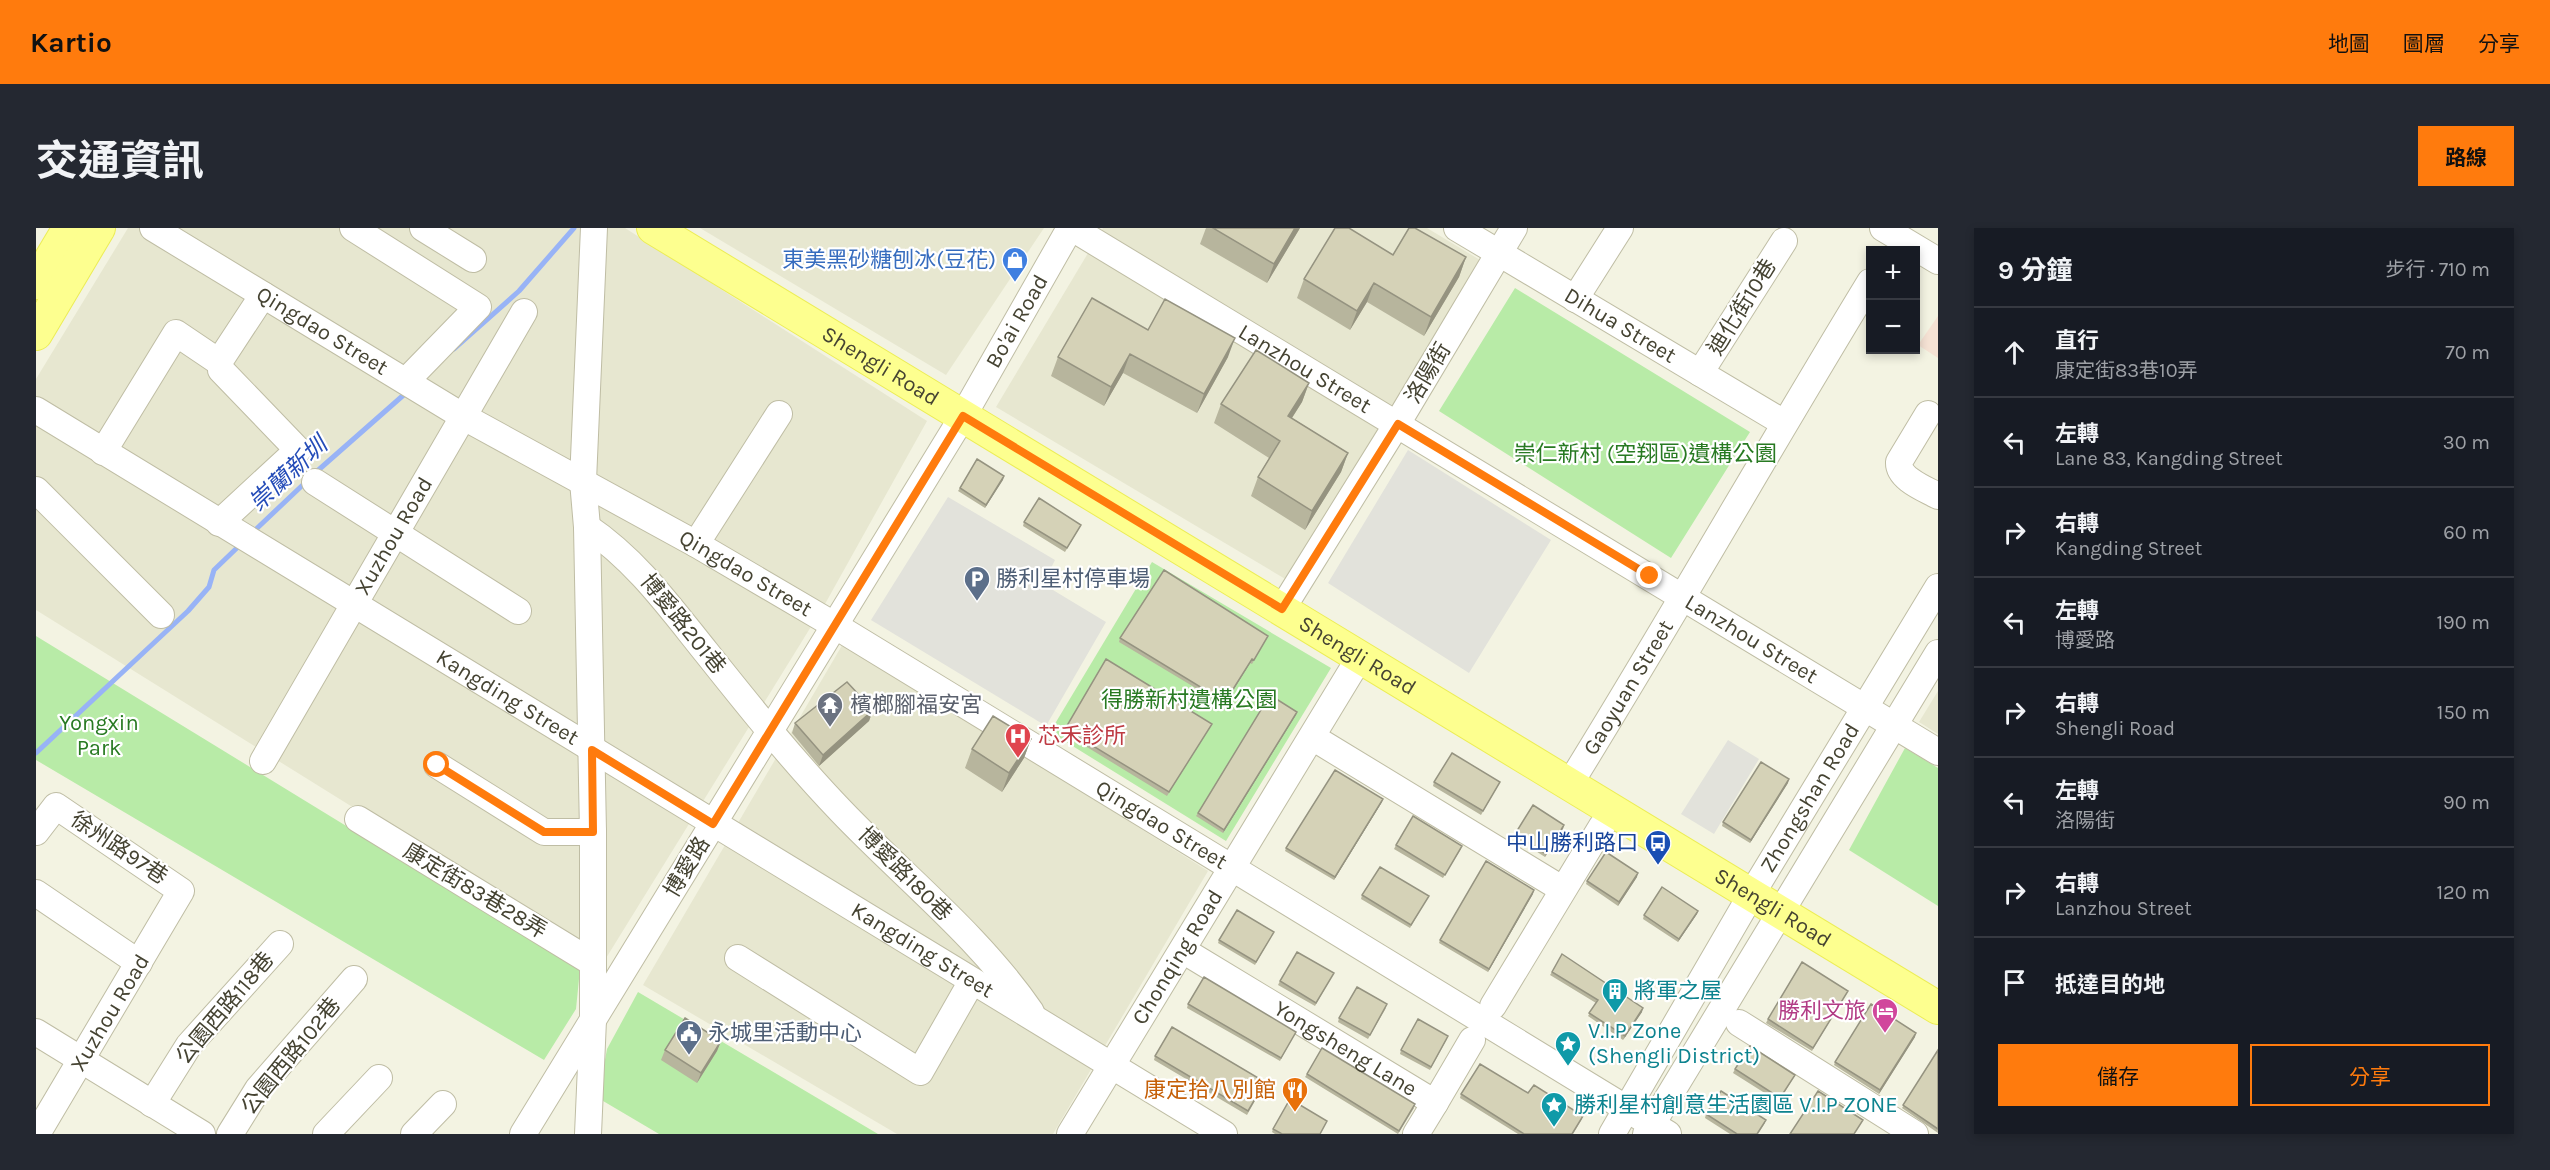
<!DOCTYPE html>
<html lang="zh-TW">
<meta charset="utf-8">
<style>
:root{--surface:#171b24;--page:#242831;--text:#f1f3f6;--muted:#9ea1a6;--line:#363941;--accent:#ff7b0d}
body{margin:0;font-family:Karla,"Noto Sans TC",sans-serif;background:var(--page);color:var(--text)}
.controls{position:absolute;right:18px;top:18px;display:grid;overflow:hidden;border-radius:0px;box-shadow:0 3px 9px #0003}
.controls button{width:54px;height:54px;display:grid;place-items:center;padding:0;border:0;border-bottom:2px solid var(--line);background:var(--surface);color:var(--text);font:30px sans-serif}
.stop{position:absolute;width:18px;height:18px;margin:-14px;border:4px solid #ff7b0d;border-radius:50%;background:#fff}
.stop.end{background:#ff7b0d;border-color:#fff;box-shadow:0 2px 6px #0008}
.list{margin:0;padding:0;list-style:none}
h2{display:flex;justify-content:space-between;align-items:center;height:78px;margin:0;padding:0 24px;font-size:26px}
h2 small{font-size:20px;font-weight:400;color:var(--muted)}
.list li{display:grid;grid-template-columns:39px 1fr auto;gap:18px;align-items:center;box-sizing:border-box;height:90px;padding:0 24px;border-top:2px solid var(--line)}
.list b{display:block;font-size:22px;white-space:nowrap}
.list p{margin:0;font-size:20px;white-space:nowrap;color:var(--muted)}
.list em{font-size:20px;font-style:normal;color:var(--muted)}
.actions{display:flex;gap:12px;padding:18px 24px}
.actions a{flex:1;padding:14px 0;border:2px solid var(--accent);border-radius:0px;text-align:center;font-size:21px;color:var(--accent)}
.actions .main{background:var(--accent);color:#111}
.icon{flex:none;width:33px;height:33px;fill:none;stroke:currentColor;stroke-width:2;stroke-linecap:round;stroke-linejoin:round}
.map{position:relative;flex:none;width:1902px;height:906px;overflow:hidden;border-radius:0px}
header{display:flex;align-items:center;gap:36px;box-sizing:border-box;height:84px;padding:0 30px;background:var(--accent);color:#111}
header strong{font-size:28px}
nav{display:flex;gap:33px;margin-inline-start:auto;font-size:21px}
.intro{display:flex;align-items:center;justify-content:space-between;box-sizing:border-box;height:144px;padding:0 36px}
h1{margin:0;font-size:42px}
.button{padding:15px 27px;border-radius:0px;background:var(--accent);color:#111;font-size:21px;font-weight:700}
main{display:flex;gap:36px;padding:0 36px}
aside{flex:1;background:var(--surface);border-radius:0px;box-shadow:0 3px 9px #0003}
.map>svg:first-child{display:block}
</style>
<header>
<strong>Kartio</strong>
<nav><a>地圖</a><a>圖層</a><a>分享</a></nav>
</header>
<div class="intro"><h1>交通資訊</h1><a class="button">路線</a></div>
<main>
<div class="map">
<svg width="1902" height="906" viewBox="0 0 1902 906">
<rect width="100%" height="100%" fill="#f3f3e2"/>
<path fill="#e7e7d0" d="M92 0H589L891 193 789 376 567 735 0 382V151Z
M664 0H1008L910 147Z
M1067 0H1391L1444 32 1251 352 960 179Z
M808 414 1172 643 1017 906H861L607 757Z
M1902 463V506L1883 494Z"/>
<path fill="#f5e2d4" d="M1902 88V130L1882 117Z"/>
<path fill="#b8eba7" d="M1479 60 1714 204 1635 330 1403 183Z
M1116 334 1295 440 1190 613 1014 504Z
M0 408 544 741 540 781 508 832 0 532Z
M1869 520 1902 540V678L1813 622Z
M602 764 842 906H623L562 870 571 821Z"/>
<path fill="#e2e2db" d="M1372 222 1515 312 1433 445 1292 355Z
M912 269 1019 332 1007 356 1070 394 1010 498 835 392Z
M1692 512 1723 531 1678 606 1645 586Z"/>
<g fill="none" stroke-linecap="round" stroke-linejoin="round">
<path stroke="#98b3f6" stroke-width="5" d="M418 121 483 63 538 0
M279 245 371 164
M216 305 272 252
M0 525 152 383 173 359 178 342 205 316"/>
<g stroke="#bfbda4" stroke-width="28">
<g id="minor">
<path id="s1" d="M117 0 428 189 660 316 798 397 1632 906"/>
<path d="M317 0 442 79 370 153"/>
<path d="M387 0 437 31"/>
<path id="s2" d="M1036 0 1902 524"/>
<path id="s3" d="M1421 0 1748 195"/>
<path d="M1847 0 1902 33"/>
<path d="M1539 71 1584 0"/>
<path d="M1664 145 1748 13"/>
<path id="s4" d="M0 182 1188 906"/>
<path d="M1892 186 1863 234C1862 251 1890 261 1902 268"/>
<path d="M67 224 140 105 183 134 227 67"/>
<path d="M279 254 482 383"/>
<path d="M0 262 125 387"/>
<path d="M183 295 262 222 185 142"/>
<path d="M551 299C600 332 633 378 670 424 713 478 757 533 805 583 868 649 943 708 995 784"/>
<path d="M660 316 743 186"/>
<path d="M1246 381 1361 196 1478 0"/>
<path d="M1286 515 1526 661"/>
<path id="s5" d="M227 533 488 84"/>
<path d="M401 537 508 604H557"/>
<path id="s6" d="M1533 557C1636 391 1732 221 1834 54"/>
<path d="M322 591 557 735"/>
<path d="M0 604 20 578 145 663 1 906"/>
<path d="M0 665 103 735"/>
<path id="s7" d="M1158 729 1399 875 1436 812"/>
<path d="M702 730 884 844 936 753"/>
<path d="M1457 778 1566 598"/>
<path d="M1703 795 1879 906"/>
<path d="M0 804 166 906"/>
<path d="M116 876 153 817 244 716"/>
<path d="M194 906 222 861 318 751"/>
<path d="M290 906 343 850"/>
<path d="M378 906 407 876"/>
<path id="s8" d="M487 906 927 188 1034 0"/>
<path d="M552 906 557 792V604L551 299 547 253 558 0"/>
<path id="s9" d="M1034 906 1324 429"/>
<path d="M1380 906 1399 875"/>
<path id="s10" d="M1576 906 1715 667 1902 359"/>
<path d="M1610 906 1902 425"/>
</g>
</g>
<g stroke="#eced56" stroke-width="34">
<g id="major">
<path id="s11" d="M617 0 1902 780"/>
<path d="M0 55 33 0"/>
<path d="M0 106 63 0"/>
</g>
</g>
<use href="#minor" stroke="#fff" stroke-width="26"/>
<use href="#major" stroke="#fdff8f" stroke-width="32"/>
</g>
<path fill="#b7b59d" d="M1170 0H1264L1231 55 1164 16Z
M1357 27 1430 29 1423 49 1388 108 1331 74 1314 102 1261 70 1268 51Z
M1112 102 1192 129 1161 185 1087 145 1068 178 1015 148 1022 129Z
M1273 155 1266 174 1256 190 1312 225 1305 244 1269 302 1215 268 1222 249 1233 230 1178 195 1185 176Z
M968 248 949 280 922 263 924 260Z
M988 294 1045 297 1029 324 987 298Z
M1232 408 1216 436 1214 435 1188 477 1083 414 1084 410Z
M837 482 833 493 783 538 756 505 759 495Z
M1261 484 1187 605 1160 588 1162 585Z
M1176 496 1131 568 1028 505 1029 501Z
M995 511 988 530 966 564 929 540 936 521Z
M1398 554H1464L1445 587 1397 558Z
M1752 555 1714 615 1686 598 1687 594Z
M1346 574 1298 652 1249 623 1250 620Z
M1527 601 1509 629 1478 609 1479 606Z
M1360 617 1425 621 1407 650 1358 621Z
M1601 649 1582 678 1550 656 1551 653Z
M1497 666 1452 744 1403 715 1404 712Z
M1326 667 1391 671 1374 700 1325 671Z
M1662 683 1661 686 1642 714 1607 691 1608 687Z
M1236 707 1219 737 1182 715 1183 712Z
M1516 744 1606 784 1587 812 1552 788 1560 775 1514 747Z
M1298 745 1279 778 1242 757 1244 753Z
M1810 766 1776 823 1730 795 1732 791Z
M1152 776 1260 804 1244 833 1151 780Z
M1350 780 1332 811 1302 794 1303 790Z
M1879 809 1843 866 1798 837 1799 834Z
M1411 811 1394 842 1364 826 1365 822Z
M685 813 681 823 661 855 625 832 629 822Z
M1902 822V905L1866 880Z
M1119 828 1228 857 1211 887 1118 832Z
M1699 841 1759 847 1743 874 1697 845Z
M1271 846 1378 880 1362 906 1269 849Z
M1425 866 1546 891 1537 906H1482L1424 870Z
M1670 886 1729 895 1722 906H1694L1669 890Z
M1291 893 1284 906H1239L1236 904 1237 901Z"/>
<path fill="#959380" d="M1259 0H1264L1231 55 1238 36Z
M1430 29 1423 49 1388 108 1395 89Z
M1338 55 1331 74 1314 102 1321 83Z
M1199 110 1192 129 1161 185 1168 166Z
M1094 126 1087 145 1068 178 1075 159Z
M1273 155 1266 174 1245 207 1252 188Z
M1312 225 1305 244 1269 302 1276 283Z
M968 248 967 252 949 280 950 277Z
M1216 431 1214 435 1188 477 1189 474Z
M837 482 833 493 783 538 787 527Z
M1261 484 1260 487 1187 605 1188 602Z
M995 511 988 530 966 564 973 545Z
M1753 551 1752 555 1714 615 1715 612Z
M1347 571 1346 574 1298 652 1299 649Z
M1528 597 1527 601 1509 629 1510 626Z
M1602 645 1601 649 1582 678 1583 674Z
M1498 662 1497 666 1452 744 1453 741Z
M1662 683 1661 686 1642 714 1643 711Z
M1607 780 1606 784 1587 812 1589 808Z
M1880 805 1879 809 1843 866 1844 862Z
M685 813 681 823 661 855 665 845Z"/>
<path fill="#d5d2b7" stroke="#959380" stroke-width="1.5" d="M1177 0H1259L1238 36Z
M1299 0H1313L1357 27 1373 0H1379L1430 29 1395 89 1338 55 1321 83 1268 51Z
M1056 70 1112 102 1129 71 1199 110 1168 166 1094 126 1075 159 1022 129Z
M1220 122 1273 155 1252 188 1312 225 1276 283 1222 249 1244 213 1185 176Z
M941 231 968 248 950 277 924 260Z
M1003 270 1045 297 1031 320 988 294Z
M1128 342 1232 408 1218 432 1216 431 1189 474 1084 410Z
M1070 431 1176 496 1133 564 1029 501Z
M811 454 837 482 787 527 759 495Z
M1234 467 1261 484 1188 602 1162 585Z
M957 488 995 511 973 545 936 521Z
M1416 525 1464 554 1447 583 1398 554Z
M1725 534 1753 551 1715 612 1687 594Z
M1299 542 1347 571 1299 649 1250 620Z
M1497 577 1528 597 1510 626 1479 606Z
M1377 588 1426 618 1409 647 1360 617Z
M1570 624 1602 645 1583 674 1551 653Z
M1450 633 1498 662 1453 741 1404 712Z
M1344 639 1393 668 1375 697 1326 667Z
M1626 659 1662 683 1643 711 1608 687Z
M1201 682 1238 704 1220 734 1183 712Z
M1261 724 1298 745 1280 775 1244 753Z
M1526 726 1607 780 1589 808 1553 785 1562 772 1516 744Z
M1766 734 1812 763 1777 820 1732 791Z
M1168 749 1260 804 1245 830 1152 776Z
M1321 759 1351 776 1334 807 1303 790Z
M1835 776 1880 805 1844 862 1799 834Z
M649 790 685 813 665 845 629 822Z
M1382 791 1412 808 1395 839 1365 822Z
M1136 799 1229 854 1212 883 1119 828Z
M1714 818 1759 847 1744 870 1699 841Z
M1286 820 1379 876 1363 903 1271 846Z
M1902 822V901L1867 877Z
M1444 836 1492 865 1498 857 1547 888 1536 906H1488L1425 866Z
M1685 863 1730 892 1721 906H1701L1670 886Z
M1782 863 1827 892 1818 906H1754Z
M1254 871 1291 893 1284 906H1246L1237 901Z"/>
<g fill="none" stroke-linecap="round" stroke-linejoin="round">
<path stroke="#ff7b0d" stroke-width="8" d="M401 537 508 604H557L556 522 677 596 927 188 1246 381 1362 196 1614 348"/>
</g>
<defs>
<g id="shop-pin" transform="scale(1.35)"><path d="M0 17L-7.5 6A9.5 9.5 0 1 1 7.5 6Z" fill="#3f7fe0" stroke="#fff"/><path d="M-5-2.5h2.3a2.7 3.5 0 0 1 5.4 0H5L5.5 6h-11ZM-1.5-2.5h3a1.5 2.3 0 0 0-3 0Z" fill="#fff"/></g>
<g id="parking-pin" transform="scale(1.35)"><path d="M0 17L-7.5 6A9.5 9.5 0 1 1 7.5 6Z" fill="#5c6f8a" stroke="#fff"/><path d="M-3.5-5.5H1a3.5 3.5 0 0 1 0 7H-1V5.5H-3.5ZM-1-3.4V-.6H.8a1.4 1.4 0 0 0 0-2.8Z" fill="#fff"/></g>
<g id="temple-pin" transform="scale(1.35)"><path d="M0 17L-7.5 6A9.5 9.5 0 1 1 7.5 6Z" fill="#6b7280" stroke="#fff"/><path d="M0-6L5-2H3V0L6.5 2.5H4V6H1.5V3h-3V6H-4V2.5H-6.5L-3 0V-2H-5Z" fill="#fff"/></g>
<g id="hospital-pin" transform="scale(1.35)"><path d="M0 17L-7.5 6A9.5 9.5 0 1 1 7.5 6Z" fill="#e0444e" stroke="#fff"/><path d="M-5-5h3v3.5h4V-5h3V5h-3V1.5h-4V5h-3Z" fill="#fff"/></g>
<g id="bus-pin" transform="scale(1.35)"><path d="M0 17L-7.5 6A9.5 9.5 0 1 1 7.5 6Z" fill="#1a4fb4" stroke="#fff"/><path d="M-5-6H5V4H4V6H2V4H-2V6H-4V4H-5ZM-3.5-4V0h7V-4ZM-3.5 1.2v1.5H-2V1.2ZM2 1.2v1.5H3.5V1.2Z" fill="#fff"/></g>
<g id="building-pin" transform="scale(1.35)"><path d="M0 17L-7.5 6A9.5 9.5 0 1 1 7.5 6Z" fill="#0f9aa8" stroke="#fff"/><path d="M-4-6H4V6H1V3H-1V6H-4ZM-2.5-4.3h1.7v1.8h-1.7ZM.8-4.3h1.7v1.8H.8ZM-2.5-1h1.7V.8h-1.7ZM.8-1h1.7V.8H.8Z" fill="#fff"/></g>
<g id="hotel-pin" transform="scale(1.35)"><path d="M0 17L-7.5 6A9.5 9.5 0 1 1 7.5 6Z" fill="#d1479c" stroke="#fff"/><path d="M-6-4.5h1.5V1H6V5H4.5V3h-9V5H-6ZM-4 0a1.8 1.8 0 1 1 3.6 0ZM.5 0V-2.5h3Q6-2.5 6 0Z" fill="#fff"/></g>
<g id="civic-pin" transform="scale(1.35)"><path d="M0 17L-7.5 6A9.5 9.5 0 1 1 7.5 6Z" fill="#5c6f8a" stroke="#fff"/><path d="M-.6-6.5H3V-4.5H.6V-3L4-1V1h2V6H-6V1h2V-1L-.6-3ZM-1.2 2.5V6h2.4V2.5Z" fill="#fff"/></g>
<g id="sight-pin" transform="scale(1.35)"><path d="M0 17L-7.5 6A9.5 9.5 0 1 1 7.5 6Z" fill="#0f9aa8" stroke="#fff"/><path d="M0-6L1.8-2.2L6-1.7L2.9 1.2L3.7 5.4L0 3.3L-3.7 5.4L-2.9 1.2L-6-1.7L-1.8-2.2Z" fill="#fff"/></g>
<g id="restaurant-pin" transform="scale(1.35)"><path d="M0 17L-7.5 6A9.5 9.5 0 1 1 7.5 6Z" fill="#e8710a" stroke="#fff"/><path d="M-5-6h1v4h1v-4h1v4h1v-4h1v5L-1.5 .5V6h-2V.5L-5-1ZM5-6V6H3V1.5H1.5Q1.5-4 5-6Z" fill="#fff"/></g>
</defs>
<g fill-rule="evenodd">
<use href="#shop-pin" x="979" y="32"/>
<use href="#parking-pin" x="941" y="351"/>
<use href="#temple-pin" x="794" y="477"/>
<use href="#hospital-pin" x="982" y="508"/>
<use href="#bus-pin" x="1622" y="615"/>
<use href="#building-pin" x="1579" y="763"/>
<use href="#hotel-pin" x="1849" y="783"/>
<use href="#civic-pin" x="653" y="805"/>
<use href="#sight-pin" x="1532" y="816"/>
<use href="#restaurant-pin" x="1259" y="862"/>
<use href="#sight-pin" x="1518" y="877"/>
</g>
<g text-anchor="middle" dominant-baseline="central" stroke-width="4.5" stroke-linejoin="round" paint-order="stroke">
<g font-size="22" fill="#366cbe" stroke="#fff" text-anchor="end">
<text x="960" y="32">東美黑砂糖刨冰(豆花)</text>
</g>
<g font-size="22" fill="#454332" stroke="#fff">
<text transform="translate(1706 79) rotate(-58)">迪化街10巷</text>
<text stroke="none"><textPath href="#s8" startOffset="951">Bo'ai Road</textPath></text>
<text stroke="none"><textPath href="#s3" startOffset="190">Dihua Street</textPath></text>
<text stroke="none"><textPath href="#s1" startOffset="198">Qingdao Street</textPath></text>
<text stroke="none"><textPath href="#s11" startOffset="266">Shengli Road</textPath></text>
<text stroke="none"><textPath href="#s2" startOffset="272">Lanzhou Street</textPath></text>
<text transform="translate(1392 145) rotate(-59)">洛陽街</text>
<text stroke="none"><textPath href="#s5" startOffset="260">Xuzhou Road</textPath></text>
<text stroke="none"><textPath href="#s1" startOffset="686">Qingdao Street</textPath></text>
<text transform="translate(647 396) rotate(51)">博愛路201巷</text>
<text stroke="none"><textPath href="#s2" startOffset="794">Lanzhou Street</textPath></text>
<text stroke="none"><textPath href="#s11" startOffset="824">Shengli Road</textPath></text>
<text stroke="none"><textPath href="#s6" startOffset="114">Gaoyuan Street</textPath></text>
<text stroke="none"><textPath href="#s4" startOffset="552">Kangding Street</textPath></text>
<text stroke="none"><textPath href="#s10" startOffset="390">Zhongshan Road</textPath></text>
<text stroke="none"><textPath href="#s1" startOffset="1172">Qingdao Street</textPath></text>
<text transform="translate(83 620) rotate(34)">徐州路97巷</text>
<text transform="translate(651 639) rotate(-59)">博愛路</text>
<text transform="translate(869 646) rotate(45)">博愛路180巷</text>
<text transform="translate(439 663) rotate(31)">康定街83巷28弄</text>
<text stroke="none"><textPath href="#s11" startOffset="1310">Shengli Road</textPath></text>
<text stroke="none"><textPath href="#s4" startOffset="1038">Kangding Street</textPath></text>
<text stroke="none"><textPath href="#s9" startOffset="207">Chonqing Road</textPath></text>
<text transform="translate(189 780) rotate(-50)">公園西路118巷</text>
<text transform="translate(74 785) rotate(-59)">Xuzhou Road</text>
<text stroke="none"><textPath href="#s7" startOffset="177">Yongsheng Lane</textPath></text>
<text transform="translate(255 828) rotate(-51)">公園西路102巷</text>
</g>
<g font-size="22" fill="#287a22" stroke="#fff">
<text x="1609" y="226">崇仁新村 (空翔區)遺構公園</text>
<text x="1153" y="472">得勝新村遺構公園</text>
<text x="63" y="495">Yongxin<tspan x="63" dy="25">Park</tspan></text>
</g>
<g font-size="22" fill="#4e5e75" stroke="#fff" text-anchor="start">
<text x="960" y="351">勝利星村停車場</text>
<text x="672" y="805">永城里活動中心</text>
</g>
<g font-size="22" fill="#5b616d" stroke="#fff" text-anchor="start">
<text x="814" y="477">檳榔腳福安宮</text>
</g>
<g font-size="22" fill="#be3a42" stroke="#fff" text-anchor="start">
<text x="1002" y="508">芯禾診所</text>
</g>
<g font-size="22" fill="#164399" stroke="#fff" text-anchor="end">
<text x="1602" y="615">中山勝利路口</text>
</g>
<g font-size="22" fill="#0d838f" stroke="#fff" text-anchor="start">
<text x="1598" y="763">將軍之屋</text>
<text x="1552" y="803">V.I.P Zone<tspan x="1552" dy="25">(Shengli District)</tspan></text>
<text x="1538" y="877">勝利星村創意生活園區 V.I.P ZONE</text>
</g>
<g font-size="22" fill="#b23c85" stroke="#fff" text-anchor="end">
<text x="1830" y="783">勝利文旅</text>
</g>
<g font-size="22" fill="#c56008" stroke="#fff" text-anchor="end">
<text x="1240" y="862">康定拾八別館</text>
</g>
<g font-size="24" font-style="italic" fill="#244cb8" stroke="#fff">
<text transform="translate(252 246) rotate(-43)">崇蘭新圳</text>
</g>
</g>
</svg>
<div class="controls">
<button>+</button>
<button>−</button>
</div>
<div class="stop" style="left:401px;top:537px"></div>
<div class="stop end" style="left:1614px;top:348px"></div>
</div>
<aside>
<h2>9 分鐘<small>步行 · 710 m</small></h2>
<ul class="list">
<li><svg class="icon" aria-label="ahead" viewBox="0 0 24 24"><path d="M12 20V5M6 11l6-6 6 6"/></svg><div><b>直行</b><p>康定街83巷10弄</p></div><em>70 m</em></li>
<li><svg class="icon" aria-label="left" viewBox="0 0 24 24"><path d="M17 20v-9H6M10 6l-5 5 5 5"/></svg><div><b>左轉</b><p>Lane 83, Kangding Street</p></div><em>30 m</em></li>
<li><svg class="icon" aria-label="right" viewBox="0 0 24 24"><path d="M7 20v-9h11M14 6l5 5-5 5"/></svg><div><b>右轉</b><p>Kangding Street</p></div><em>60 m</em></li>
<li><svg class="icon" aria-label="left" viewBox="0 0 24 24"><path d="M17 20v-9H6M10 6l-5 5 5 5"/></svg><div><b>左轉</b><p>博愛路</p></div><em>190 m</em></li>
<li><svg class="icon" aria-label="right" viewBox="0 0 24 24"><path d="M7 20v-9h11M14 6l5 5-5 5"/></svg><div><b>右轉</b><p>Shengli Road</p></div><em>150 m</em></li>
<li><svg class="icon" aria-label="left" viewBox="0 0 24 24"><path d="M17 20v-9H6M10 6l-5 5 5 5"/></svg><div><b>左轉</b><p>洛陽街</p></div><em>90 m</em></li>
<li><svg class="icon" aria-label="right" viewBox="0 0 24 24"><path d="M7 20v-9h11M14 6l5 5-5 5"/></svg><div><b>右轉</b><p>Lanzhou Street</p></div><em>120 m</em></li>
<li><svg class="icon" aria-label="arrive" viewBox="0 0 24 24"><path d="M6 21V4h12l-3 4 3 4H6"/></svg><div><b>抵達目的地</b></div></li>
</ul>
<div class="actions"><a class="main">儲存</a><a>分享</a></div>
</aside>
</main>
